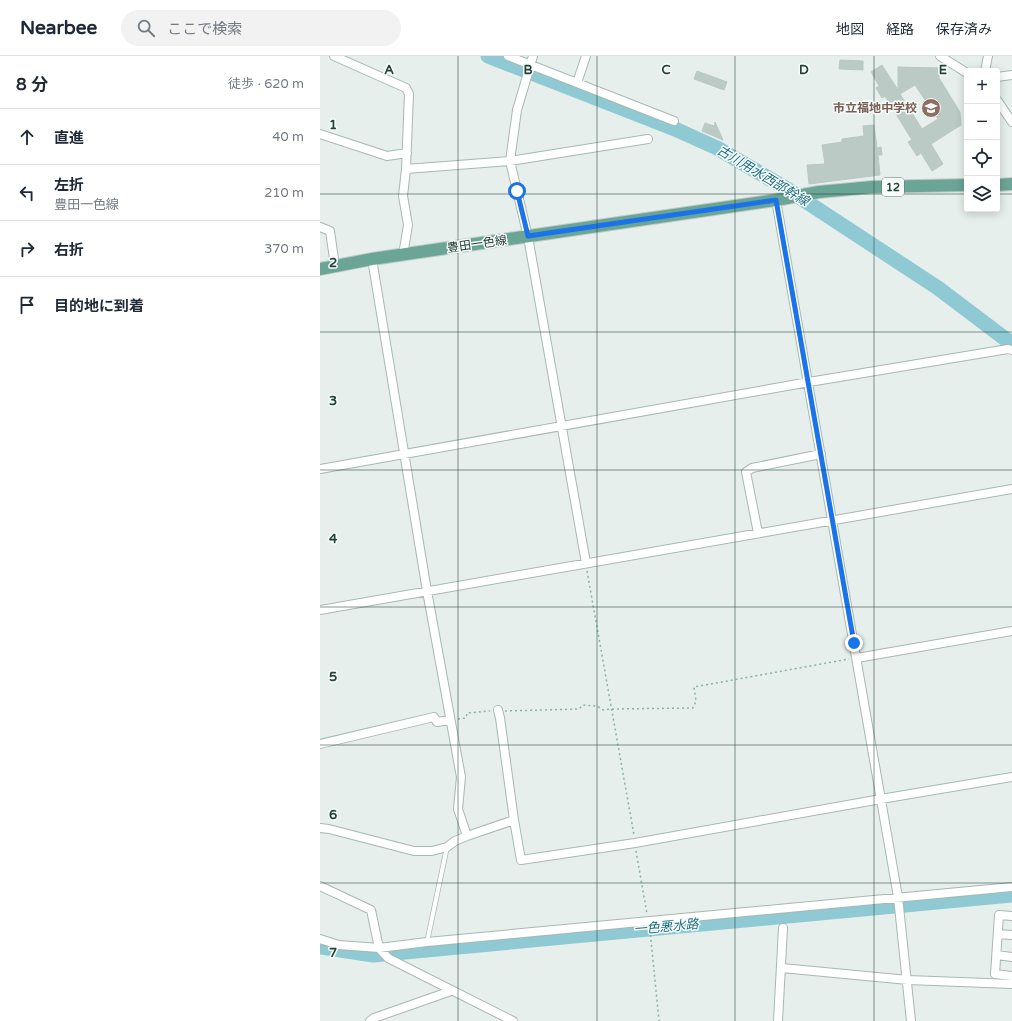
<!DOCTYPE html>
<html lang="ja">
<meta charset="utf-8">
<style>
:root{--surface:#fff;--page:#f2f2f3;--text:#1f2937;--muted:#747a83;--line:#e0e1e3}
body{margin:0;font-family:"Varela Round","Noto Sans JP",sans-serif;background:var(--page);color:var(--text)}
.controls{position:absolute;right:12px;top:12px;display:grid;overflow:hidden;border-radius:4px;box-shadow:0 2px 10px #0003}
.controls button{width:36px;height:36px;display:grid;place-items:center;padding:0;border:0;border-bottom:1px solid var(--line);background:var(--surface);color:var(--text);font:20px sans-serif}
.stop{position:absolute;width:12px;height:12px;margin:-9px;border:3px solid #1a73e8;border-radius:50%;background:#fff}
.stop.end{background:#1a73e8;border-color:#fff;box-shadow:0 1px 4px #0008}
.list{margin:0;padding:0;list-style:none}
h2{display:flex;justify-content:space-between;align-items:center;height:52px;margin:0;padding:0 16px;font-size:17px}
h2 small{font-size:13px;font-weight:400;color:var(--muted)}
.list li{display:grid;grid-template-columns:26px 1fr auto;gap:12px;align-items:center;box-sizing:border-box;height:56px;padding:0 16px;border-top:1px solid var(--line)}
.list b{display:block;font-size:15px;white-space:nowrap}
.list p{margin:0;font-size:13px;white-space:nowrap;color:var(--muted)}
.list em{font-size:13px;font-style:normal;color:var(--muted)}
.icon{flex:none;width:22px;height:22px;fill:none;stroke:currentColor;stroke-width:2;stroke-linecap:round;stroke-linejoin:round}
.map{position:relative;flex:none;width:692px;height:965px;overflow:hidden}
header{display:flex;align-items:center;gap:24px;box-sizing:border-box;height:56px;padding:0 20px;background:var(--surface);border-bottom:1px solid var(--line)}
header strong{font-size:19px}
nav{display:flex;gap:22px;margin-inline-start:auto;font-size:14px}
.search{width:280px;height:36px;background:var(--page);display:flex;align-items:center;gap:10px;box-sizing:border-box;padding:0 14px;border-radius:22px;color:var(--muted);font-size:15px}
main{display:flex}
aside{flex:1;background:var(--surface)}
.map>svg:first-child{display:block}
</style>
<header>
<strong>Nearbee</strong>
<div class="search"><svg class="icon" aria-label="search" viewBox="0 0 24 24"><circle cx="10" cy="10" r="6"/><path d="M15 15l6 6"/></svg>ここで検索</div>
<nav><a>地図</a><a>経路</a><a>保存済み</a></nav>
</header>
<main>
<aside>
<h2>8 分<small>徒歩 · 620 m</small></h2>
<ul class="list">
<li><svg class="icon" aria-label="ahead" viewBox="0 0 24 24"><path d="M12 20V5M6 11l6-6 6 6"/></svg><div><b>直進</b></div><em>40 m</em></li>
<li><svg class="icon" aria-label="left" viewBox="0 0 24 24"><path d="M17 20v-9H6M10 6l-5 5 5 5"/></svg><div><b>左折</b><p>豊田一色線</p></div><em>210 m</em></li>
<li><svg class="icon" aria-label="right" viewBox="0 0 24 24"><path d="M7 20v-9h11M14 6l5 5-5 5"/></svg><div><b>右折</b></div><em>370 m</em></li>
<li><svg class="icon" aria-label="arrive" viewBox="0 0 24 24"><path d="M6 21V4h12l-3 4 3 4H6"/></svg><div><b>目的地に到着</b></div></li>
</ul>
</aside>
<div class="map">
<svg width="692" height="965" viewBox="0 0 692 965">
<rect width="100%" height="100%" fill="#e6efeb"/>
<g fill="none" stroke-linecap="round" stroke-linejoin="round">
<path stroke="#8ec9d4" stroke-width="15" d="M168 0 355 73 397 92 467 133 618 232 688 285 692 286
M0 891 53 899 692 839"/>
</g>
<path fill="#bbcac4" stroke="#b8c9c2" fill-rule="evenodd" d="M520 4 543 5V14L519 13Z
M562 9 578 34V11L620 12 619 22 640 56 641 69 611 88 623 108 612 115 601 97 597 100 588 86 592 84 565 40 562 42 556 32 559 30 551 16ZM595 29 618 63 602 73 580 38Z
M377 15 407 26 404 34 374 23Z
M395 66 403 84 382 75 385 67 394 70Z
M554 69 557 92 561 91 562 99H558L560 119 489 128 487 109 505 108 502 89 522 86V83L544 80 543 70Z"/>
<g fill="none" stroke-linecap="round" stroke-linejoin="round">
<g stroke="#a8b8b2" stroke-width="5.5">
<path id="lane" d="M107 886 127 791"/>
</g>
<g stroke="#a8b8b2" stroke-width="10">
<path id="street" d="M14 0 86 32 89 38 86 113 83 140 88 169 83 199
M188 0 354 65
M213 0 197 54 190 105 208 181 266 507
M620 0 647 17
M665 15 668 0
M677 21 692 19
M257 27 266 0
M677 44 692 66
M0 78 67 100 87 97
M86 113 190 105 328 83
M456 144 578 841 591 965
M0 171 10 175 15 210
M0 413 489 326 688 293 692 294
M438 477 426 416 432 412 501 398
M0 554 692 433
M537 602 692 575
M178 654 180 662 194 764
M0 688 114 661 117 666 130 664
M0 772 9 773 94 795H112L127 791 135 785 147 780 138 753 141 721 107 535 52 203
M147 780 194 764 201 804 315 787 561 743 692 721
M0 830 51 854 59 892 68 902 193 965
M692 860 679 859 675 918 692 920
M678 878 692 879
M0 883 19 889 59 892 107 886 692 831
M677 899 692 901
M462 912 588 924 692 928
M50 965 54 962 131 935
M458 965 463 872"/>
</g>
<g stroke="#c2cac8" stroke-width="14">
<path id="primary" d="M677 129 692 128
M0 213 52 203 456 144 499 136 552 131 647 129"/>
</g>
<path stroke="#86b3a5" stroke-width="1.5" stroke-dasharray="2 3" stroke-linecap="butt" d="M267 515 314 779
M185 655 259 653 263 649 277 650 283 654 292 653 373 652 376 645 374 631 529 603
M138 663 146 662 147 657 170 655
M316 795 327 858
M330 874 339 965"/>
<use href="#lane" stroke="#fff" stroke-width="4"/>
<use href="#street" stroke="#fff" stroke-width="8"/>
<use href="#primary" stroke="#6aa596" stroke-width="12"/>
</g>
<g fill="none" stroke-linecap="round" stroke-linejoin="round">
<path stroke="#1a73e8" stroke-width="5" d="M197 135 208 180 456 144 534 587"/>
</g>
<path fill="none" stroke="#24423a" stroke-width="1" stroke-opacity="0.55" d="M138 0V965M277 0V965M415 0V965M554 0V965M0 138H647M677 138H692M0 276H692M0 414H692M0 551H692M0 689H692M0 827H692"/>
<defs>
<g id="school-disc" transform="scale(1)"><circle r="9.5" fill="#8d6e63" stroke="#f7fbf9"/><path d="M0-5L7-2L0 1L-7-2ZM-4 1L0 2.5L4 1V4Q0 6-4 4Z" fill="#fff"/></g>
</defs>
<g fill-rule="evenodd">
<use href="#school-disc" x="611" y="52"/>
</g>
<g text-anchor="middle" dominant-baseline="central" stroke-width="3" stroke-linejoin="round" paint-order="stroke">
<rect fill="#f7fbf9" stroke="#637a73" stroke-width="1" x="562" y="122" width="22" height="18" rx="3"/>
<g font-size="11" font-weight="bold" fill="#24423a">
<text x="573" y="131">12</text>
</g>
<g font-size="12" font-weight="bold" fill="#785e54" stroke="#f7fbf9" text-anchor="end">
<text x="597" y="52">市立福地中学校</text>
</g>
<g font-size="12" fill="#24423a" stroke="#f7fbf9">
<text transform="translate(157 188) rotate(-8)">豊田一色線</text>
</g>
<g font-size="13" font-style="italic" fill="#1c6f80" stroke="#f7fbf9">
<text transform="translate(443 120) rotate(31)">古川用水西部幹線</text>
<text transform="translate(346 871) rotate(-5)">一色悪水路</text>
</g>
</g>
<g font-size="13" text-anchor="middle" font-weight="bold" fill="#24423a" stroke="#f7fbf9" stroke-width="3" stroke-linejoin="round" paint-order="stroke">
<text x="69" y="18">A</text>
<text x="208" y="18">B</text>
<text x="346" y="18">C</text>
<text x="484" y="18">D</text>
<text x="623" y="18">E</text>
<text x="13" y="73">1</text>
<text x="13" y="211">2</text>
<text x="13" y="349">3</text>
<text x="13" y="487">4</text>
<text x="13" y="625">5</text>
<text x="13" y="763">6</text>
<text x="13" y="901">7</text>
</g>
</svg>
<div class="controls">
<button>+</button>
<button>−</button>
<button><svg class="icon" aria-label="locate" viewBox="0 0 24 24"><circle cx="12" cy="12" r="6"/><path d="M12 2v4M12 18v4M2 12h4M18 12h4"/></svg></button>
<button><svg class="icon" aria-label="layers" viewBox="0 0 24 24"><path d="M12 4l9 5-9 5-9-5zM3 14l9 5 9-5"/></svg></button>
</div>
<div class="stop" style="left:197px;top:135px"></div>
<div class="stop end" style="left:534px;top:587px"></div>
</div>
</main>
